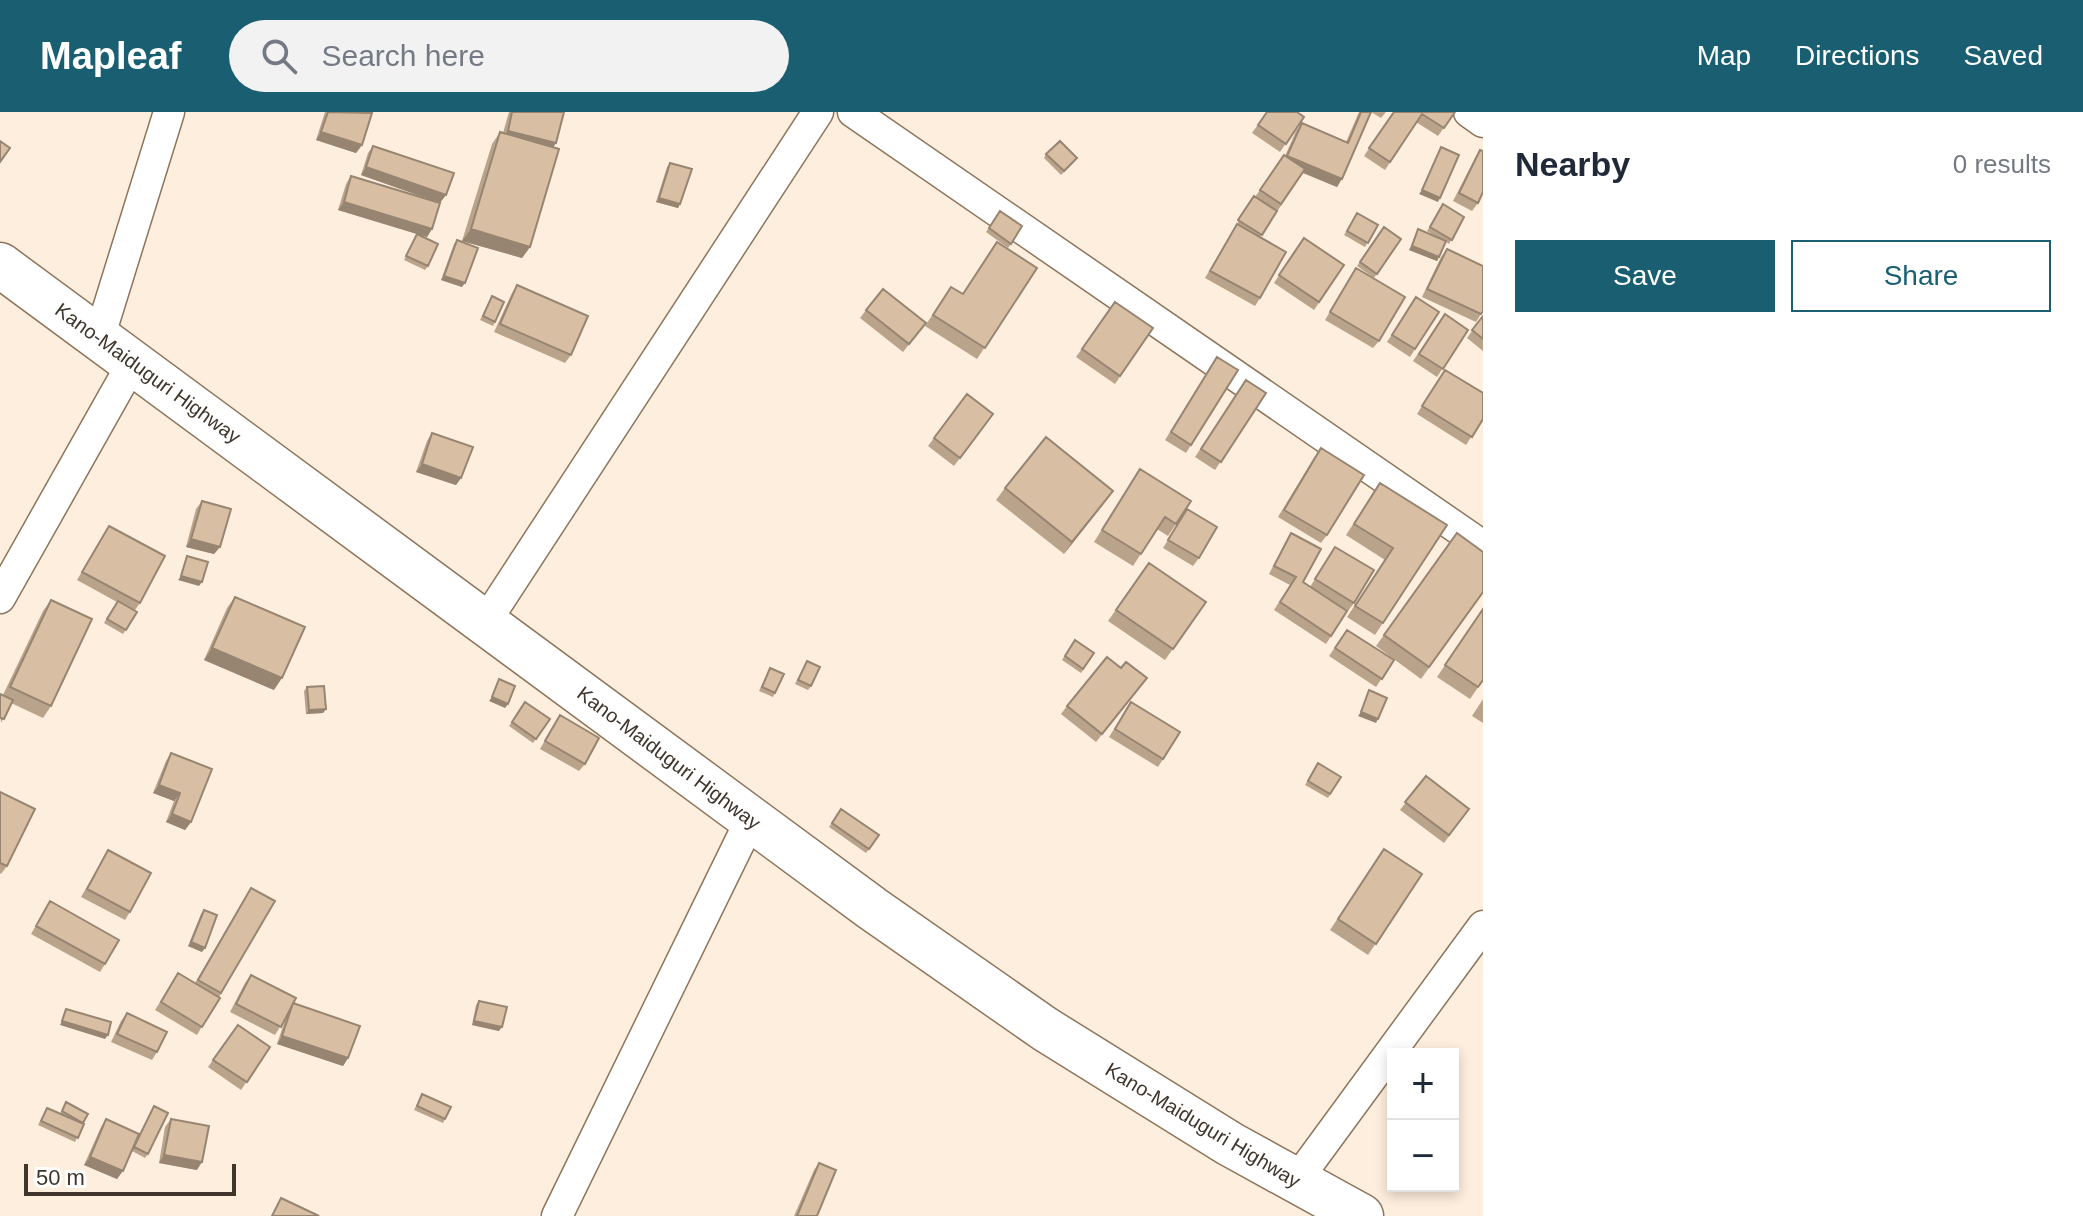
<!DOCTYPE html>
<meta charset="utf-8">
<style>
:root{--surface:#fff;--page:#f2f2f3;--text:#1f2937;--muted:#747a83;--line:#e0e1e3;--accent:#1a5f71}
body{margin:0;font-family:Helvetica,sans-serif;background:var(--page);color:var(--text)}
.controls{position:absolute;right:24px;bottom:24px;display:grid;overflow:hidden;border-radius:0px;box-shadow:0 4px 12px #0003}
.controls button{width:72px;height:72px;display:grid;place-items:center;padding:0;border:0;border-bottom:2px solid var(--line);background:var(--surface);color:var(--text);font:40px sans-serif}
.scale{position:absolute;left:24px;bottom:20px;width:212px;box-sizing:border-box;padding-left:8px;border:4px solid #3f352a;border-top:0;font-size:22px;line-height:28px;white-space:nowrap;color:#3f352a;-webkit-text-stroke:6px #fefefe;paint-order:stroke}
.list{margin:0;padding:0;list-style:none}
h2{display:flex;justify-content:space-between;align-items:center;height:104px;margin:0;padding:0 32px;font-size:34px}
h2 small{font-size:26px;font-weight:400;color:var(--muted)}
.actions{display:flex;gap:16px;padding:24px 32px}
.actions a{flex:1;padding:18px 0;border:2px solid var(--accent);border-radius:0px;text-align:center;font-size:28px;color:var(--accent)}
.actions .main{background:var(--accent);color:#fff}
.icon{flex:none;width:44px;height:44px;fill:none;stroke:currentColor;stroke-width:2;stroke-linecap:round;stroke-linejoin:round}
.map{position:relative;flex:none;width:1483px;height:1104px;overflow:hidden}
header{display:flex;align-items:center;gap:48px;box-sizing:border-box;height:112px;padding:0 40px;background:var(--accent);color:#fff}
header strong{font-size:38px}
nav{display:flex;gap:44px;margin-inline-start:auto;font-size:28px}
.search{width:560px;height:72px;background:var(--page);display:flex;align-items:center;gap:20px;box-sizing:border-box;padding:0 28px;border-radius:44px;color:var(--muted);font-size:30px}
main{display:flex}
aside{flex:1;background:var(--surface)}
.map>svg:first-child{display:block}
</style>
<header>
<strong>Mapleaf</strong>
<div class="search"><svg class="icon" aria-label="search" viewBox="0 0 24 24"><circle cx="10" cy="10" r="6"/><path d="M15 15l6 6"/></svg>Search here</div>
<nav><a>Map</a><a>Directions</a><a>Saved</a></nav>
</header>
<main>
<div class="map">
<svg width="1483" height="1104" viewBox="0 0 1483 1104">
<rect width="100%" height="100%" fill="#feeedd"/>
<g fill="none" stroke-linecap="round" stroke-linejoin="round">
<g stroke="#8d755c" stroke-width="33">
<path id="street" d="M853 0 1483 434
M1469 0 1483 10
M99 226 169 0
M0 486 133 250
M486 509 818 0
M1296 1069 1483 814
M557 1104 751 707"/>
</g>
<g stroke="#8d755c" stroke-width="47">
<path id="highway" d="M0 153 873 797 1045 917 1230 1032 1361 1104"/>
</g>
<use href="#street" stroke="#fff" stroke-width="30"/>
<use href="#highway" stroke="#fff" stroke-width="44"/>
</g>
<path fill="#baa38b" d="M325 0H371L362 33 356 41 316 28Z
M509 0H564L553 36 530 135 522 146 462 129 492 32 500 20 503 21Z
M1267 0 1304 5 1280 40 1252 21Z
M1359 0H1386L1381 6 1371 0 1337 75 1303 61 1260 125V186L1255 194 1205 166 1251 88 1255 85 1284 43 1285 44 1296 19 1302 11 1346 30Z
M1393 0H1455L1438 24 1416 10 1385 58 1364 44Z
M373 34 440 91 361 63 368 41Z
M1480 38 1478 91 1472 99 1453 89 1475 46Z
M1046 42 1074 50 1061 63 1044 46Z
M670 51 680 92 678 96 656 90 667 55Z
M351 64 432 117 427 125 418 122 428 154 425 158 404 148 417 122 338 98 346 72Z
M1443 92 1464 105 1449 132 1446 130 1437 149 1409 138 1418 117 1437 125 1427 119Z
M1000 99 1011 132 1008 136 986 120Z
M1357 101 1378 113 1365 135 1344 123Z
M1384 115 1401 127 1374 166 1357 154Z
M1304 126 1344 153 1314 198 1274 171Z
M457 128 462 175 441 168 454 132Z
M1447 137 1481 202 1476 210 1422 185 1441 145Z
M1037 156 977 247 925 214 951 175 962 182Z
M1356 156 1379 229 1373 236 1325 208Z
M517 173 571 243 565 251 494 220 512 181Z
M492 184 495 210 493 214 480 208Z
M1416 185 1439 200 1410 245 1387 230Z
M1115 190 1153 216 1115 272 1076 245Z
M866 198 926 211 903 240 860 206Z
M1445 202 1468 218 1437 265 1413 249Z
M1483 204V239L1467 226Z
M1212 253 1191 333 1186 341 1165 328Z
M1445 258 1483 307 1466 333 1417 302Z
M1246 268 1266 281 1215 358 1195 345Z
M967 282 993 302 954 354 928 334Z
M432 321 461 366 456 373 416 360 427 329Z
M1315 344 1327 423 1321 431 1278 405Z
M1140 357 1176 412 1168 424 1157 417 1133 454 1094 430Z
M1380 371 1447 413 1375 523 1347 505 1385 448 1346 423Z
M1005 376 1105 390 1064 442 996 388Z
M202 389 220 435 214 442 186 435 196 397Z
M1187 397 1199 446 1193 454 1163 436Z
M109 414 140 491 135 498 137 500 123 522 104 511 117 490 77 468Z
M1291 421 1303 470 1310 475 1335 435 1354 491 1348 499 1321 482 1347 499 1326 532 1274 498 1290 473 1269 462 1286 429Z
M1457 421 1483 481 1421 567 1376 534Z
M1149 451 1206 490 1165 548 1108 509Z
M235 485 274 578 204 548 227 496Z
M51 488V594L43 606 11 591 1 611 0 582 3 583 43 499Z
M1483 497V568L1470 587 1437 565Z
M1347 518 1394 548 1376 575 1329 544Z
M1075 528 1094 541 1081 561 1062 548Z
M807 549 811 574 808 578 795 572Z
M770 556 775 581 773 585 759 579Z
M1141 574 1096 630 1061 602 1067 594Z
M307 575 326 597 323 601 306 602 304 579Z
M1483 587V611L1472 604Z
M525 590 550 607 533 631 509 614Z
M1126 598 1180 620 1158 655 1109 625Z
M560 603 585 652 579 659 540 637Z
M171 641 191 710 185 718 166 710 174 689 153 681 166 649Z
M1318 651 1341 665 1328 686 1305 673Z
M1426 664 1469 697 1444 731 1400 698Z
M0 680 7 754 1 762 0 761Z
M841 697 879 723 866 741 829 715Z
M1384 737 1422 762 1368 843 1330 818Z
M108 738 130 800 125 808 81 785Z
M251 776 275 789 197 923 155 898 173 869 195 871Z
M50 789 105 852 100 860 31 822Z
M204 798 202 840 188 834 201 802Z
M251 863 291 894 348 946 343 954 277 932 286 905 275 923 230 900 245 871Z
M479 889 499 919 472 913 476 893Z
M127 901 157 940 152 948 111 930 121 909Z
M238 913 270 935 241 978 208 955Z
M422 982 445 1007 443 1011 414 998Z
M66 990 88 1002 75 1030 38 1013 47 996 60 1002Z
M154 994 148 1042 145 1046 132 1039 117 1067 84 1053 101 1015 106 1007 138 1025Z
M171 1007 197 1058 159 1051 165 1015Z
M819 1051 817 1104H794L814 1058Z"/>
<path fill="#978571" d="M508 19 556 31 551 39 502 27Z
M321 20 362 33 356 41 316 28Z
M1287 44 1342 67 1337 75 1282 52Z
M366 55 446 83 440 91 361 63Z
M1422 78 1440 86 1438 90 1419 82Z
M659 86 680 92 678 96 656 90Z
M344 90 432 117 427 125 338 98Z
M471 117 530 135 522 146 462 129Z
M1412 134 1439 145 1437 149 1409 138Z
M444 164 465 171 462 175 441 168Z
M422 352 461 366 456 373 416 360Z
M1113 379 1105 390 1064 442 1072 430Z
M191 427 220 435 214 442 186 435Z
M181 464 202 470 199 474 178 468Z
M212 536 282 566 274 578 204 548Z
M492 585 508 592 505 596 489 589Z
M326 597 323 601 306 602 309 598Z
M1361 600 1378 607 1376 611 1358 604Z
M159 673 180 681 174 689 153 681Z
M172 702 191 710 185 718 166 710Z
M191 830 205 836 202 840 188 834Z
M62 909 108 923 105 927 60 913Z
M474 909 502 915 499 919 472 913Z
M282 924 348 946 343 954 277 932Z
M164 1043 202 1050 197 1058 159 1051Z
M90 1045 123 1059 117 1067 84 1053Z"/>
<path fill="#d8bea2" stroke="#978571" stroke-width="2" d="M328 0 372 1 362 33 321 20Z
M512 0H564L556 31 508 19Z
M1267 0H1297L1304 5 1286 32 1258 13Z
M1361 0H1371L1342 67 1287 44 1302 11 1348 31Z
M1394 0H1455L1444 16 1422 2 1390 50 1369 36Z
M500 20 559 37 530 135 471 117Z
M0 29 10 36 0 50Z
M1060 29 1077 46 1064 59 1046 42Z
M373 34 454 61 446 83 366 55Z
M1441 35 1459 43 1440 86 1422 78Z
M1480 38 1483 39V80L1478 91 1459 81Z
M1284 43 1305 57 1281 92 1260 78Z
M670 51 692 57 680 92 659 86Z
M351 64 440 91 432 117 344 90Z
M1254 84 1277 99 1262 123 1238 108Z
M1443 92 1464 105 1452 128 1430 115Z
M1000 99 1022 114 1011 132 989 116Z
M1357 101 1378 113 1368 131 1347 119Z
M1237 112 1286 140 1260 186 1210 159Z
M1384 115 1401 127 1377 162 1360 150Z
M1418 117 1446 129 1439 145 1412 134Z
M417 122 438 132 428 154 406 144Z
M1304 126 1344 153 1319 190 1279 163Z
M457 128 478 136 465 171 444 164Z
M997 130 1037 156 985 236 933 203 951 175 963 182Z
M1447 137 1483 154V199L1481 202 1427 177Z
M1356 156 1405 185 1379 229 1330 200Z
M517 173 588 204 571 243 500 212Z
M883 177 926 211 909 232 866 198Z
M492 184 504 190 495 210 483 204Z
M1416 185 1439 200 1415 237 1392 223Z
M1115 190 1153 216 1120 264 1082 237Z
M1445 202 1468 218 1443 257 1419 242Z
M1483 204V227L1472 218Z
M1217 245 1238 258 1191 333 1171 320Z
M1445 258 1483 281V307L1472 325 1422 294Z
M1246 268 1266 281 1221 350 1201 337Z
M967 282 993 302 960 346 934 326Z
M432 321 473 335 461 366 422 352Z
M1046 325 1113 379 1072 430 1005 376Z
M1321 336 1364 363 1327 423 1284 398Z
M1140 357 1191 389 1176 412 1165 405 1141 442 1102 418Z
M1380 371 1447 413 1383 511 1355 494 1393 436 1354 412Z
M202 389 231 397 220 435 191 427Z
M1187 397 1217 415 1199 446 1168 428Z
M109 414 165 444 140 491 82 460Z
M1291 421 1321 437 1303 470 1347 499 1331 524 1280 490 1296 465 1274 454Z
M1457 421 1483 440V480L1429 555 1384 523Z
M1335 435 1374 458 1354 491 1315 467Z
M187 444 208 450 202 470 181 464Z
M1149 451 1206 490 1173 537 1116 498Z
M235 485 305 515 282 566 212 536Z
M51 488 92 507 51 594 10 575Z
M118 489 137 500 126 518 107 507Z
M1483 497V568L1478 575 1445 553Z
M1347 518 1394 548 1382 567 1335 536Z
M1075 528 1094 541 1083 557 1065 544Z
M1107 545 1121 556 1126 550 1147 566 1102 622 1067 594Z
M807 549 820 555 811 574 798 568Z
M770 556 784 562 775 581 762 575Z
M499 567 515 574 508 592 492 585Z
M324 574 326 597 309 598 307 575Z
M1369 578 1387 586 1378 607 1361 600Z
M0 582 13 588 4 607 0 606Z
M525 590 550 607 536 627 512 610Z
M1131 590 1180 620 1163 647 1115 617Z
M560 603 599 626 585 652 545 629Z
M171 641 212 657 191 710 172 702 180 681 159 673Z
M1318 651 1341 665 1330 682 1308 669Z
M1426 664 1469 697 1449 723 1405 690Z
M0 680 35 697 7 754 0 751Z
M841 697 879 723 869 737 832 711Z
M1384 737 1422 762 1376 832 1338 807Z
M108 738 151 761 130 800 87 777Z
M251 776 275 789 221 881 198 868Z
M50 789 119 828 105 852 36 814Z
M204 798 217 803 205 836 191 830Z
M178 861 220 886 202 915 161 890Z
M251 863 296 886 281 915 236 892Z
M479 889 507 895 502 915 474 909Z
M293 891 360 914 348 946 282 924Z
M66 897 111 910 108 923 62 909Z
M127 901 167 920 157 940 117 922Z
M238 913 270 935 247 970 213 948Z
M422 982 451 995 445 1007 417 994Z
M66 990 88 1002 83 1011 62 999Z
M154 994 168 1001 148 1042 134 1035Z
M47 996 84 1012 78 1026 41 1009Z
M106 1007 139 1022 123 1059 90 1045Z
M171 1007 209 1014 202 1050 164 1043Z
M819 1051 836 1058 817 1104H797Z
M281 1086 319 1104H272Z"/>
<g text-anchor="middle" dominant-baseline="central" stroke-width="6" stroke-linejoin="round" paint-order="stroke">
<g font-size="20" fill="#3f352a" stroke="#fefefe">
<text transform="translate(148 261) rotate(36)">Kano-Maiduguri Highway</text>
<text transform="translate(669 646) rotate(37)">Kano-Maiduguri Highway</text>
<text transform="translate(1203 1013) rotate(31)">Kano-Maiduguri Highway</text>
</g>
</g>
</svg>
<div class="controls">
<button>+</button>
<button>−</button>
</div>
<div class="scale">50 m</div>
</div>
<aside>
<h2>Nearby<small>0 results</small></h2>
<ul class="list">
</ul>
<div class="actions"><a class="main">Save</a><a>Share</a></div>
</aside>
</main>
